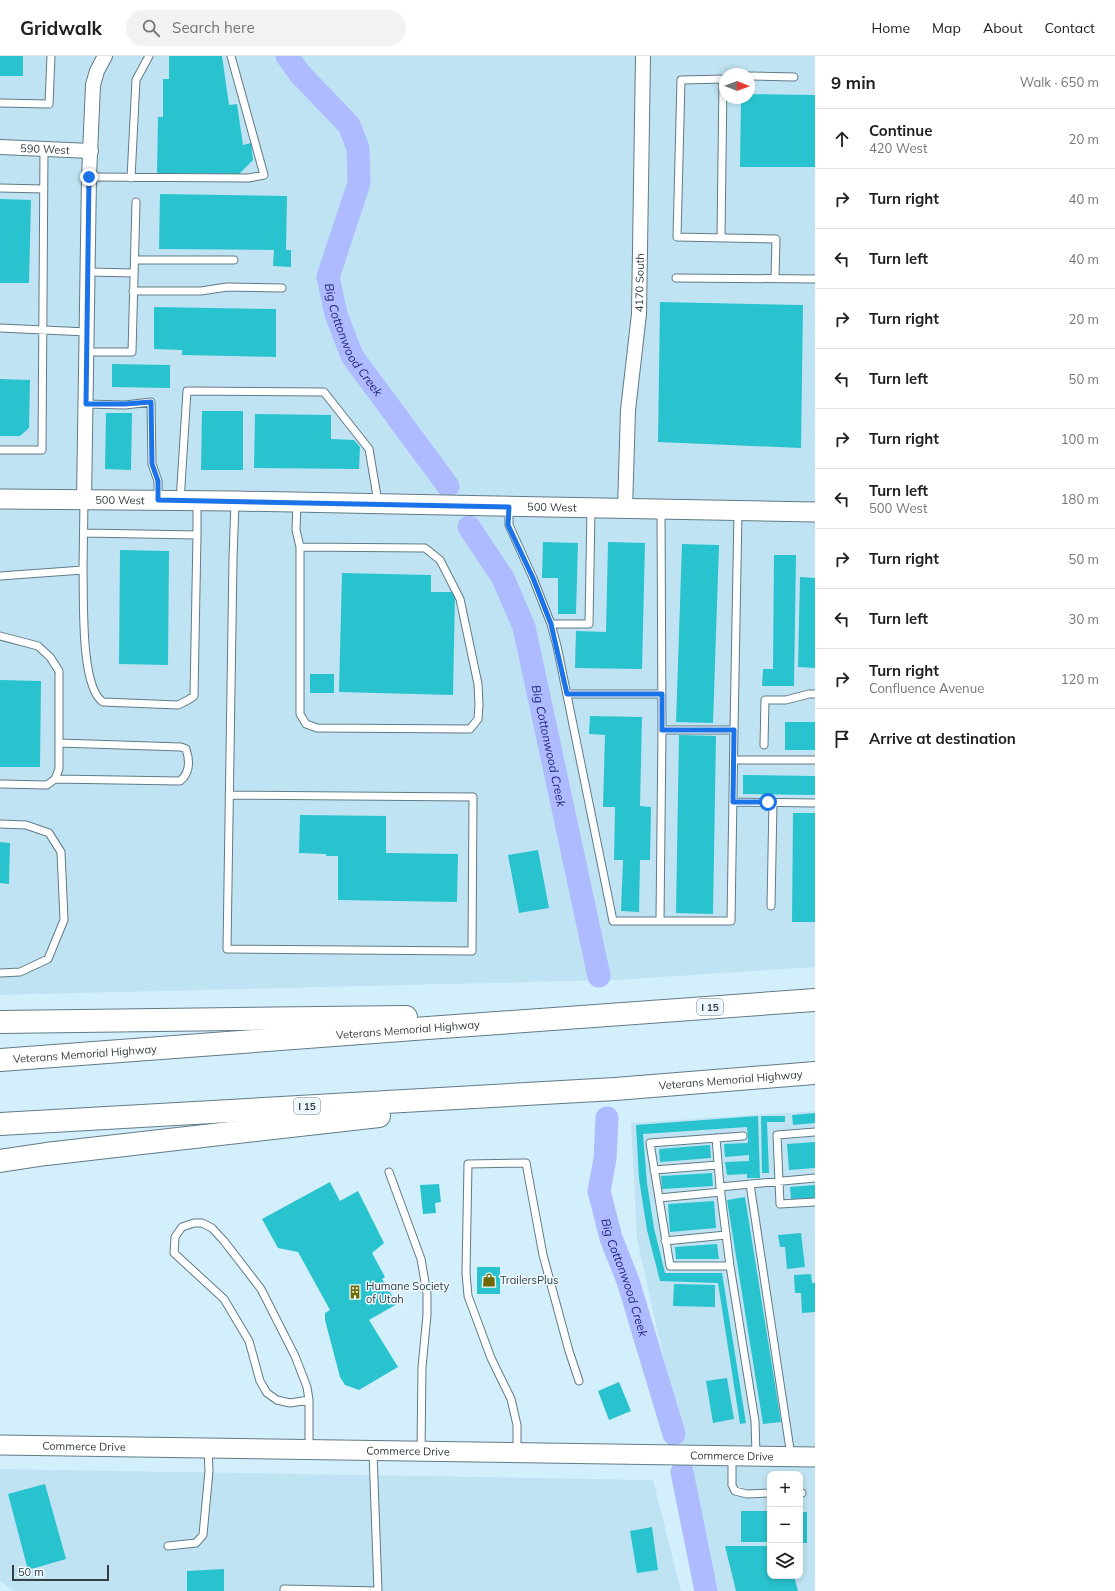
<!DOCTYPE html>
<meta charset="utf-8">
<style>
:root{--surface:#fff;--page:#f2f2f2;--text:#202124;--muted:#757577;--line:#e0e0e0}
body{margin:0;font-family:Mulish,sans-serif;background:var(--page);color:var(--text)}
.controls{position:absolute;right:12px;bottom:12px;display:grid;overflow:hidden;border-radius:8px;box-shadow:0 2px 6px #0003}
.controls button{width:36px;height:36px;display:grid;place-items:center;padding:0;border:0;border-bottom:1px solid var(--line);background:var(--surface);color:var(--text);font:20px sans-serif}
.compass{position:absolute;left:719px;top:12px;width:36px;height:36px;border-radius:50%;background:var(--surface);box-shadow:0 2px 6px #0003;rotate:91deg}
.scale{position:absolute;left:12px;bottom:10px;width:97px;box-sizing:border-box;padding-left:4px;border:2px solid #343f44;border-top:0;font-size:11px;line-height:14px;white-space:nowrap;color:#343f44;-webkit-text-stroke:3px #eef9ff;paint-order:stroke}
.stop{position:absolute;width:12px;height:12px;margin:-9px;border:3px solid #1a73e8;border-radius:50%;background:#fff}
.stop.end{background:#1a73e8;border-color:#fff;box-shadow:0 1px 4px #0008}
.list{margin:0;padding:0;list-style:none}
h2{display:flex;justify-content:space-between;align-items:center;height:52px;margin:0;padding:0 16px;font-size:17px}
h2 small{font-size:13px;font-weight:400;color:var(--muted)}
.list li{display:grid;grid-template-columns:26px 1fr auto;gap:12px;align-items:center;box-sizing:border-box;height:60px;padding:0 16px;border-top:1px solid var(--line)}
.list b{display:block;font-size:15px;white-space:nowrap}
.list p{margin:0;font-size:13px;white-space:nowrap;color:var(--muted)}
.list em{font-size:13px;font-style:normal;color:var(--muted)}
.icon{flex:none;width:22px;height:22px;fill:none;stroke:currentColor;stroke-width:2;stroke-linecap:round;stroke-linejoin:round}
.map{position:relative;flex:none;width:815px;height:1535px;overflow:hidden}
header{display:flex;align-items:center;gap:24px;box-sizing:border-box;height:56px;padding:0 20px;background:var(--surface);border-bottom:1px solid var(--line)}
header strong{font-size:19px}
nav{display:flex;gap:22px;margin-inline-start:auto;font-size:14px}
.search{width:280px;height:36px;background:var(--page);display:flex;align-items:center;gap:10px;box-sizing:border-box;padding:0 14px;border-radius:22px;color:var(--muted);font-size:15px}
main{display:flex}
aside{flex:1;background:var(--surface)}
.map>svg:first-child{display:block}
</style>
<header>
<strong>Gridwalk</strong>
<div class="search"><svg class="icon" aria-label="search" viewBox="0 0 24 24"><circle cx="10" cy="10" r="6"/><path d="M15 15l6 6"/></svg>Search here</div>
<nav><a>Home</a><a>Map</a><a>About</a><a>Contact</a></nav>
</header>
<main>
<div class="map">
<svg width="815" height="1535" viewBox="0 0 815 1535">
<rect width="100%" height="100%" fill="#d3effc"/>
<path fill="#bfe3f3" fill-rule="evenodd" d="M0 0H815V911L615 924 0 939ZM725 18H749V42H725Z
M815 1055V1535H717L690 1421 637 1183 631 1067ZM770 1418H800V1520H770Z
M0 1413 653 1424 681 1535H14L0 1525Z"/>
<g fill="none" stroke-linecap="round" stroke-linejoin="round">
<g stroke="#aebbfe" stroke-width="23">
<path id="s1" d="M287 0 300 18 349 69 358 92 359 127 328 221 336 258 352 300 448 430"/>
<path id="s2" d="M469 471 503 522 524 571 599 920"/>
<path id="s3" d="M607 1062 605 1103 599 1135 611 1182 628 1225 674 1378"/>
<path d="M682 1416 706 1535"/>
</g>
</g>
<path fill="#28c3ce" d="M0 0H23V20H0Z
M169 0H222L229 49 237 48 243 89 251 87 253 104 239 118 157 117 158 61H163V23H169Z
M749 38 815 39V111H740L741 42H749Z
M160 138 287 140 286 194H291V211L273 210 274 194 159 193Z
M0 143 31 144 29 227H0Z
M660 246 803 249 801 392 658 386Z
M154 251 276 253V301L182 299V294L154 293Z
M112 308 170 309V332L112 331Z
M0 323 30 324 29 372 20 380H0Z
M202 355H243V414H201Z
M106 357H132L131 414 105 413Z
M255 358 331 359V383L354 384 360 391 359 413 254 412Z
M543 486 578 487 576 558H558V522H542Z
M608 486 645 487 642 613 575 612 576 575 606 576Z
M682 488 719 489 713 667 676 666Z
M120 494 169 495 168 609 119 608Z
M774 499H796L794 630H762L763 613H773Z
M342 517 431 519V536H455L453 639 339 636Z
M800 521 815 522V612L798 611Z
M310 618H334V637H310Z
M0 624 41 625 40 711H0Z
M590 660 642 661 640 750 651 751 650 804H640L639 856 621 855 623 804H614L615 751H603L605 679 589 678Z
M785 666H815V694H785Z
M679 679 716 680 713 858 676 857Z
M743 719 815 720V739L743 738Z
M793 757H815V866H792Z
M300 759 386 760V797L458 798 457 846 338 844V800H326V798L299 797Z
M0 786 10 787 9 828 0 827Z
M538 794 549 852 519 857 508 799Z
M815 1057V1067L793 1069 792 1059Z
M758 1060 760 1122H747V1118L727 1119 725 1106 749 1105V1099L725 1101 724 1088 748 1087 747 1071 643 1078 647 1127 654 1172 665 1217H722L746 1367 740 1368 718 1227 660 1225 647 1174 639 1123 636 1069Z
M761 1060H785V1066H767L769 1117H762Z
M815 1086V1112L789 1114 787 1088Z
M710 1089 711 1102 660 1106 659 1093Z
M712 1117 713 1130 662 1133 661 1120Z
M330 1126 340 1145 358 1135 384 1187 372 1197 385 1221 382 1223 397 1248 369 1264 398 1311 359 1334 345 1329 340 1321 325 1264V1257L330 1254 298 1196 278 1192 262 1163Z
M439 1128 441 1146 435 1147 436 1157 423 1158 420 1129Z
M815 1129V1142L791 1143 790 1131Z
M745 1141 781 1366 763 1368 727 1144Z
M714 1145 716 1172 670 1176 668 1148Z
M801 1177 805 1211 787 1213 785 1191H780L778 1179Z
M717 1188 719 1203H676L675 1191Z
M477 1211H500V1238H477Z
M811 1218 812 1227H815V1256L802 1257 801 1237H795L794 1219Z
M674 1228 715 1229V1251L673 1250Z
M727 1322 734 1363 713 1367 706 1325Z
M619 1326 631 1355 609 1364 598 1335Z
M45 1428 66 1503 28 1514 8 1438Z
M741 1455H770V1486H741Z
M800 1456H807V1487H800Z
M652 1471 658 1514 637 1517 630 1475Z
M725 1490H770V1520H794L798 1535H736Z
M224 1513V1535H187V1515Z"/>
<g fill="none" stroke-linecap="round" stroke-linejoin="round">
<g stroke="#617b86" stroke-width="9">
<path id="lane" d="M749 20 794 21
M725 23 681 24 677 181 776 183 775 222
M0 47 49 48 51 0
M89 121 249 122 264 119 231 0
M131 122 136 24 149 0
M0 132 43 133
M721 182 723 24
M135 204H234
M88 216 134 217
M676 222 815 223
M133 235H201L227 231 282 232
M0 272 87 276
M87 296H132L136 146
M86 348 125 349 151 346 152 408 158 425V443
M0 394H42L44 93
M180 445 187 335 324 336 369 393 378 446
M297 446 296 474 300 491V658L306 668 317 672 470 673 478 663 479 649 478 628 460 543 440 504 425 492 300 491
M509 451V469L533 522 551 568 557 590 613 865H660
M661 454 662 674H734L738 456
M84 477 197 479V445
M83 514C84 542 80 631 103 646L178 649 188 644 194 640 197 479
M0 520 83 514 84 444
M551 568H589L591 452
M0 580 38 590 50 601 59 615V713L55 723 47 729 0 728
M567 638H662
M662 674 660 865H731L734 674
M764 689 765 644H786L809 638H815
M734 704H815
M55 723 180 725C190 717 190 705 186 693L181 691 59 687
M229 739 473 741 472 895 227 893 233 503 235 446
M733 746 815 747
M0 768 26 769 49 777 61 796 64 864 48 903 20 916 0 917
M771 850 773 746
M815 1076 777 1079 780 1148 815 1146
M716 1082 720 1131
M654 1114 718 1109
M389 1116 421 1203 427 1238V1259L422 1311 421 1394
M750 1128 791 1400
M659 1142 721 1136
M665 1185 726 1179
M730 1210H670L650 1087 743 1080
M309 1393V1344L307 1331 295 1300 261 1233 224 1185 212 1172 202 1167H194L182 1171 175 1181 174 1197 224 1243 249 1285 260 1325 267 1337 277 1344 290 1347 309 1344
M373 1396 378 1535
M517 1396V1369L511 1343 491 1302 468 1240 466 1217 468 1108 526 1107 543 1199 569 1295 579 1325
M756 1399 755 1365 730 1210 720 1131 815 1122
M732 1401V1429L735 1435 747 1438 770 1437
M800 1437H802
M168 1490 196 1487 203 1479 209 1415 208 1392
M284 1535V1533L378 1535"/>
</g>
<g stroke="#617b86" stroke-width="16">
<g id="street">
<path id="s4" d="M0 91 91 95"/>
<path d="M84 444 89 121 93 29 97 15 105 0"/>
<path id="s5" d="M625 453 628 354 639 258 643 0"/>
</g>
</g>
<g stroke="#617b86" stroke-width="21">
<g id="secondary">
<path id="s6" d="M0 443 235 445 815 456"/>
<path id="s7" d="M0 1389 815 1401"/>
</g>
</g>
<g stroke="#617b86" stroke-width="24">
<g id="highway">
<path d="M0 966 406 961"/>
<path id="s8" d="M0 1004C272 985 543 962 815 944"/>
<path id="s9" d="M0 1068 615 1033 815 1017"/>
<path d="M0 1105 46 1098 379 1060"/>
</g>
</g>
<use href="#lane" stroke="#fff" stroke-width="7"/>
<use href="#street" stroke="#fff" stroke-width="14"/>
<use href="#secondary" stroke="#fff" stroke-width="19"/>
<use href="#highway" stroke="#fff" stroke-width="22"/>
</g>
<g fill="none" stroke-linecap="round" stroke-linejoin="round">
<path stroke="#1a73e8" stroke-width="5" d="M89 121 86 348H125L151 346 152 408 158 425V444L509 451 508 469 533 522 551 568 567 638H662V674H734L733 746H768"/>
</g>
<defs>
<g id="shop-bare" transform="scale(1.08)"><path d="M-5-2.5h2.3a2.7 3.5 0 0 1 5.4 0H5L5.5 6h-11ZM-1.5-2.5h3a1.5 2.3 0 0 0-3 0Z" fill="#716a02" stroke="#eef9ff" stroke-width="2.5" paint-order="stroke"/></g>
<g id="building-bare" transform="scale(1.08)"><path d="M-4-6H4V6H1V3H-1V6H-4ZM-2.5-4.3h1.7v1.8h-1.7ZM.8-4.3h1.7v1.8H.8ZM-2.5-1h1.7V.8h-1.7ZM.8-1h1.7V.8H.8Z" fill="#716a02" stroke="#eef9ff" stroke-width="2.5" paint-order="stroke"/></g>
</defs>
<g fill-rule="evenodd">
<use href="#shop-bare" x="489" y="1224"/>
<use href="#building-bare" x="355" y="1236"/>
</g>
<g text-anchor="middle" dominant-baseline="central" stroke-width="3" stroke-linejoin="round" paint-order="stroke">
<g fill="#eef9ff" stroke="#6c777c" stroke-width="1">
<rect x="697" y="943" width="26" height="16" rx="3"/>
<rect x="294" y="1042" width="26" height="16" rx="3"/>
</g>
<g font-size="10" font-weight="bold" fill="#343f44">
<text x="710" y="951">I 15</text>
<text x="307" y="1050">I 15</text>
</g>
<g font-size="11" fill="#343f44" stroke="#eef9ff">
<text stroke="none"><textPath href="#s4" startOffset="45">590 West</textPath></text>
<text stroke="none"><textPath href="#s5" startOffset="227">4170 South</textPath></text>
<text stroke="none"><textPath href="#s6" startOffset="120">500 West</textPath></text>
<text stroke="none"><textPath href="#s6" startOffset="552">500 West</textPath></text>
<text stroke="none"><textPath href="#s8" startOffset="409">Veterans Memorial Highway</textPath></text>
<text stroke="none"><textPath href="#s8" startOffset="85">Veterans Memorial Highway</textPath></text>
<text stroke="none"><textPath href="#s9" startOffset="732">Veterans Memorial Highway</textPath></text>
<text stroke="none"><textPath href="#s7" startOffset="84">Commerce Drive</textPath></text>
<text stroke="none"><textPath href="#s7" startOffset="408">Commerce Drive</textPath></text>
<text stroke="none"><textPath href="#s7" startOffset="732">Commerce Drive</textPath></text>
</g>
<g font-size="11" fill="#343f44" stroke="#eef9ff" text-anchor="start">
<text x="500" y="1224">TrailersPlus</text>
<text x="366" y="1230">Humane Society<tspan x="366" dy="13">of Utah</tspan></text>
</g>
<g font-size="12" font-style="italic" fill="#262380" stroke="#eef9ff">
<text stroke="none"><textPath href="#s1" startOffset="320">Big Cottonwood Creek</textPath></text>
<text stroke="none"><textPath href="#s2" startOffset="236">Big Cottonwood Creek</textPath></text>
<text stroke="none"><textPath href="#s3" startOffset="164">Big Cottonwood Creek</textPath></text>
</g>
</g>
</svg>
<div class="controls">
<button>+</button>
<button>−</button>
<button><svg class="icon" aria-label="layers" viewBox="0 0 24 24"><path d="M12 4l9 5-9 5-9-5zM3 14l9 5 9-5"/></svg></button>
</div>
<svg class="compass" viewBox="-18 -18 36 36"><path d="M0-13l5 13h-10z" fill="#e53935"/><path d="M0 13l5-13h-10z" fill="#757577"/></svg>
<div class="scale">50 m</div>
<div class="stop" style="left:768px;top:746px"></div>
<div class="stop end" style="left:89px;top:121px"></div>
</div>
<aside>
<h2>9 min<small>Walk · 650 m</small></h2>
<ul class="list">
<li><svg class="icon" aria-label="ahead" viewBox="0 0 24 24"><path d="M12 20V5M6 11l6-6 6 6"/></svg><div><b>Continue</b><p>420 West</p></div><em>20 m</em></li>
<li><svg class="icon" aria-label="right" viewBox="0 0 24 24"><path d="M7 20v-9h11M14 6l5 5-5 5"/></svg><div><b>Turn right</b></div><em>40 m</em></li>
<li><svg class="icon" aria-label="left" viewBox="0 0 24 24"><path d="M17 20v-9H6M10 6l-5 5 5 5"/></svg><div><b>Turn left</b></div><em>40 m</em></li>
<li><svg class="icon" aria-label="right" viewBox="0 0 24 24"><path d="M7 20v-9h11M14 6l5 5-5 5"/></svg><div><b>Turn right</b></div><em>20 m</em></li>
<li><svg class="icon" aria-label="left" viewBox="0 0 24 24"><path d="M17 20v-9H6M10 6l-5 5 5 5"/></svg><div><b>Turn left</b></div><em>50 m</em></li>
<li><svg class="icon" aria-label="right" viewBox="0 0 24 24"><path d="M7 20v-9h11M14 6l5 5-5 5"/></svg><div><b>Turn right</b></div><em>100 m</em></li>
<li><svg class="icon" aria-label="left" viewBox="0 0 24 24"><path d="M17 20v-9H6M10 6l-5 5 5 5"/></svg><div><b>Turn left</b><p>500 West</p></div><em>180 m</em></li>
<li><svg class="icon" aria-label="right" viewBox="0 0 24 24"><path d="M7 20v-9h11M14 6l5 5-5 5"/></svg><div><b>Turn right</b></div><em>50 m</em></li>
<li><svg class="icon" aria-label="left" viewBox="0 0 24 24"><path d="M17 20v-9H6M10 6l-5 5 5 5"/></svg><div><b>Turn left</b></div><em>30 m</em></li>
<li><svg class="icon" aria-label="right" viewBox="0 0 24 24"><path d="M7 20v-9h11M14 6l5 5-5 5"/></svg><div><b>Turn right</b><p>Confluence Avenue</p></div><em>120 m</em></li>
<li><svg class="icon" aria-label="arrive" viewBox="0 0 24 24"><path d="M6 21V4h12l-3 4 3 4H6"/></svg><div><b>Arrive at destination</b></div></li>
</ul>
</aside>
</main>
